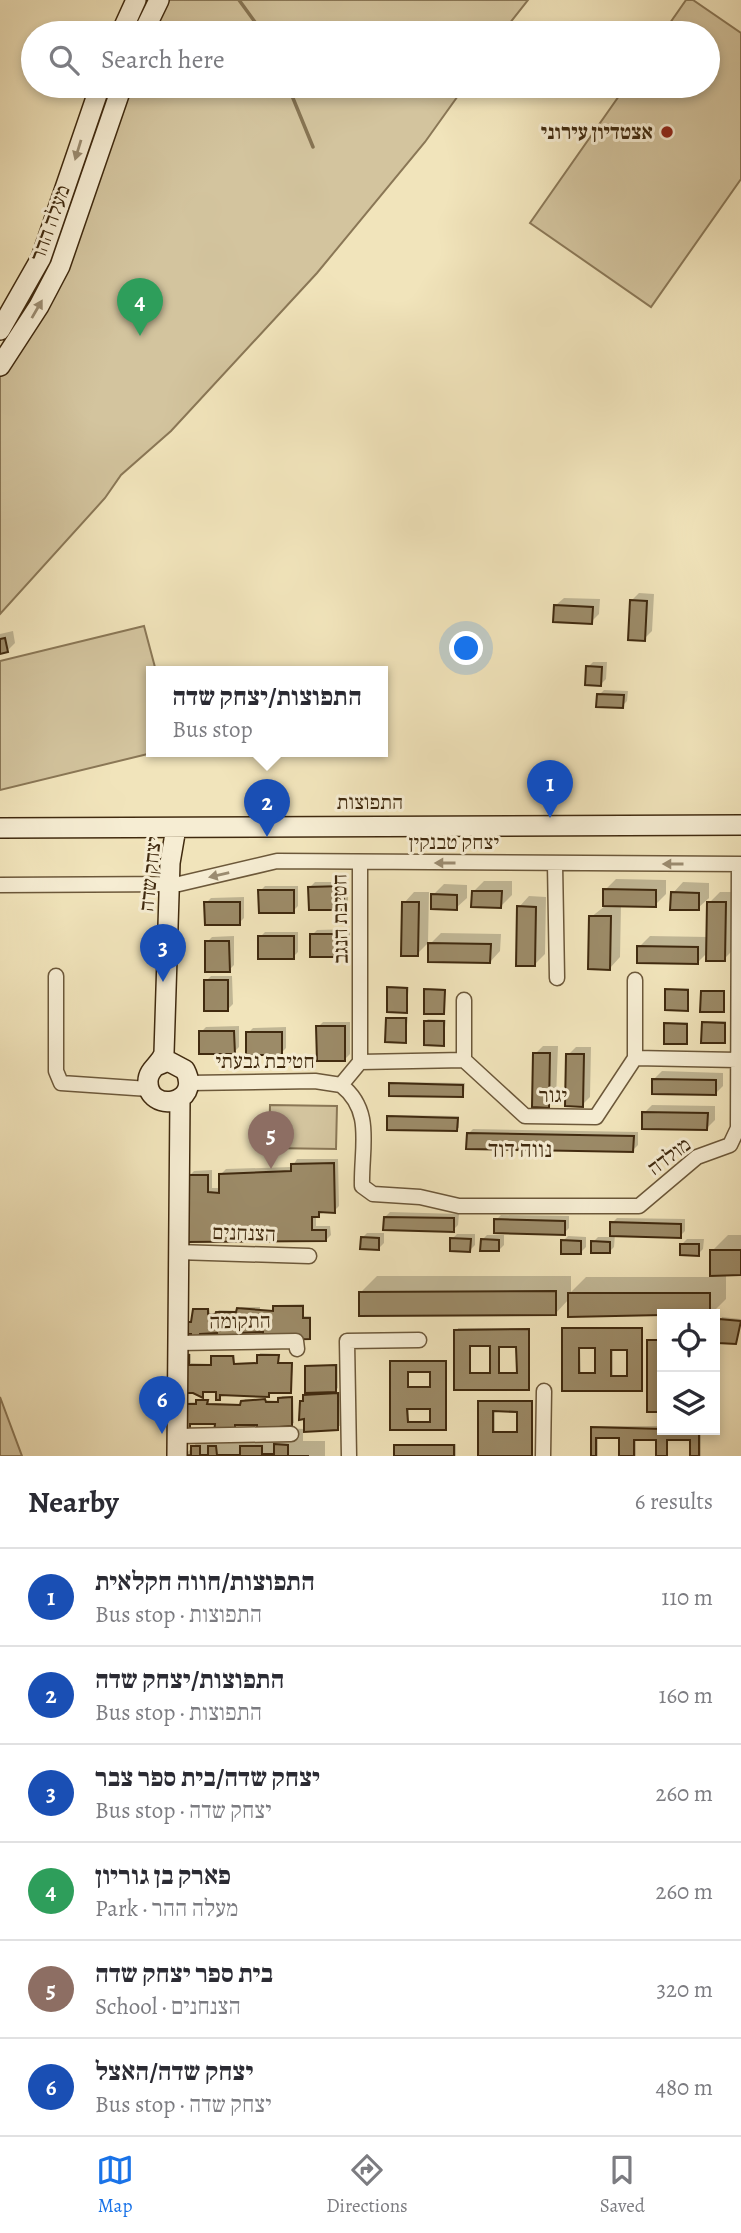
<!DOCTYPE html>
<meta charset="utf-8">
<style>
:root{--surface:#fff;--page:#f2f2f3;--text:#2b2b33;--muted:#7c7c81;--line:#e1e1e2;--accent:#1a73e8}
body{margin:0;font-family:Alegreya,"Frank Ruhl Libre",serif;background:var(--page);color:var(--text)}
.controls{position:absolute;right:21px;bottom:21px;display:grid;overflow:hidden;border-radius:0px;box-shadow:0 4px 10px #0003}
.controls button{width:63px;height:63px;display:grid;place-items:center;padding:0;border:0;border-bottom:2px solid var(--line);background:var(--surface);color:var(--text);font:35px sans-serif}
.you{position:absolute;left:467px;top:649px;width:24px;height:24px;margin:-18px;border:5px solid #fff;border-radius:50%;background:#1a73e8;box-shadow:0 0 0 10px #1a73e833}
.badge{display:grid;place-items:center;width:46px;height:46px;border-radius:50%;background:var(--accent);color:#fff;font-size:23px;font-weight:700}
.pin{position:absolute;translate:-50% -58px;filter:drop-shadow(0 2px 4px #0008)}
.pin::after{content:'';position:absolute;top:37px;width:24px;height:21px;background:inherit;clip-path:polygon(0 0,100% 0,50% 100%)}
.popup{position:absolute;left:146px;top:666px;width:242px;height:91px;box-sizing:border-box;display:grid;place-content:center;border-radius:0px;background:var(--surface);filter:drop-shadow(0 2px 5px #0005);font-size:23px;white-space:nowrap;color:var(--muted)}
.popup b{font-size:26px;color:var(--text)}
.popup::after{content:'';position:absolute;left:50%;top:100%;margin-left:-14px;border:14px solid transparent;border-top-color:var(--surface)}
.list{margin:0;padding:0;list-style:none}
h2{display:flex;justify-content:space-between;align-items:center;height:91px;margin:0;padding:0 28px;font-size:30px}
h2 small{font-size:23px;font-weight:400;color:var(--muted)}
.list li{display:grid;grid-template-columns:46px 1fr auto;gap:21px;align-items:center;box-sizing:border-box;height:98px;padding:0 28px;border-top:2px solid var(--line)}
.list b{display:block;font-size:26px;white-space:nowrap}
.list p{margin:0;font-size:23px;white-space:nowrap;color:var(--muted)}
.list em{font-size:23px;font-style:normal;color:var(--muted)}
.icon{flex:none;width:38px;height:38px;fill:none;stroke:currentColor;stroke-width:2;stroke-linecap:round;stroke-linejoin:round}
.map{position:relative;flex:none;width:741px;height:1456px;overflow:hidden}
.search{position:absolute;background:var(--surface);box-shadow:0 4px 10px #0003;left:21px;right:21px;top:21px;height:77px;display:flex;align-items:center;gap:18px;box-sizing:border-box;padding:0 24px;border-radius:38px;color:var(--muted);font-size:26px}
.sheet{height:679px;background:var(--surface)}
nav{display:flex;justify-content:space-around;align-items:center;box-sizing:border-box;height:98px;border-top:2px solid var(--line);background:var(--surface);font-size:19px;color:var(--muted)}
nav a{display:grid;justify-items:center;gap:4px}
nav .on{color:var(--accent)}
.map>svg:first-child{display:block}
</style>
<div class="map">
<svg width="741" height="1456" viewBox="0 0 741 1456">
<rect width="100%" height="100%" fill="#f1e4bb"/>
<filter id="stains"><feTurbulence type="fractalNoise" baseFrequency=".00286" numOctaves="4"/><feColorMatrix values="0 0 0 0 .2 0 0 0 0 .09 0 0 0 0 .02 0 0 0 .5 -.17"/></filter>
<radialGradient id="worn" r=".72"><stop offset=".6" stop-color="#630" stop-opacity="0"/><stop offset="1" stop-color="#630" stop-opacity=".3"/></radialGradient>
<path fill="#d3c49e" stroke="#8a7756" stroke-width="2" d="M151 0H528L502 33H146Z
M686 0H693L741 33V179L651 307 530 223 626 86H708V33H663Z
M128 86H465L425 142 317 273 171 431 121 475 105 498 0 614V354L36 320Z
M144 626 156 671H152V751H160L0 790V661Z
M270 1105 337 1106 336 1149 269 1148Z
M0 1397 22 1456H0Z"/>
<path fill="#0003" fill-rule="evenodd" d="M639 593 654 594 652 631 644 639 631 601Z
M564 598 600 599 599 614 591 622 556 605Z
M13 631 15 643 7 651 0 652V634Z
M593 662H607L606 679 601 684 588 667Z
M604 690 628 691 627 701 622 706 599 695Z
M616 879 666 880V894L655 905 621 904 620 957 610 968 591 917 605 906V890Z
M484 881H512V895L501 906 474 891Z
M315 882H348V903L343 908 310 887Z
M683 882 709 883V903L720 892H736L735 948 724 959 708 952 697 963 639 947 650 936 708 937 709 898 698 908 673 893Z
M444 884 467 885V898L456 908 433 895Z
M265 886H298V906L293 911 260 891Z
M414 892H429L428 943 417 954 404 903Z
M529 896 546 897 545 954 535 964 519 907Z
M244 897V918L239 923 206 903 211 898Z
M350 929V950L345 955 312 935 317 930Z
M265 932H298V952L293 957 260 937Z
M441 933 501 934 500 951 490 962 430 944Z
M234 936V965L229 970 207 942 212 937Z
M211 976H232L233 1004 228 1009 206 981Z
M391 986 409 987 406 1011 389 988Z
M428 988 446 989 443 1013 426 990Z
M669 988H689L687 1009 667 990Z
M705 990H725L723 1010 703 992Z
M390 1017H408L405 1041 388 1019Z
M428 1019 446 1020 443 1044 426 1021Z
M706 1021H726L724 1042 704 1023Z
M323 1022H350V1054L345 1059 318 1027Z
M668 1022H688L686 1042 666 1024Z
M239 1026V1047L234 1052 201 1032 206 1027Z
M286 1027V1048L281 1053 248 1033 253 1028Z
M543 1046H558L556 1098 548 1106 535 1054Z
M576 1047H591L590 1097 582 1105 568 1055Z
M662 1071 723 1073V1086L715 1094 654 1079Z
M392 1082 465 1083 464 1094 390 1084Z
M652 1105 715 1106V1120L707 1128 644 1113Z
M391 1115 459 1116V1128L389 1117Z
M473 1129 638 1132V1145L633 1150 468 1134Z
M297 1159H338L339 1206 334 1211H323L316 1215V1226H330L331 1235 326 1240H189V1176L194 1171 212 1170V1188H220L221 1174 226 1169 292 1167Z
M390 1212 459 1214 458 1225 453 1230 385 1217Z
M501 1215 569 1216V1228L564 1233 496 1220Z
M617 1218 685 1219V1231L680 1236 615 1234 614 1247 609 1252 593 1242 598 1237H612V1223Z
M367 1233H384V1243L379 1248 362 1238Z
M457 1234H475V1245L470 1250 452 1239Z
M487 1235H504V1245L499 1250 482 1240Z
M728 1235H741V1274H726V1299L711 1314 570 1316 569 1299 555 1314 361 1292 377 1276H571V1292L586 1277H712V1251Z
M568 1236 586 1237V1247L581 1252 563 1241Z
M687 1239H704L703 1249 698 1254 682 1244Z
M304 1304V1316H311L309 1337 265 1330 240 1331V1337L219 1331 201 1332V1338L185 1321H193L196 1308H209L210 1313H216L219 1310 238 1311 241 1307H260V1310H274L277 1305Z
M722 1317 741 1319 736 1342 721 1319Z
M566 1327H643V1388L564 1390ZM580 1346H597V1372H581ZM613 1348 628 1349V1375H613Z
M458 1328H530V1386L456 1389ZM491 1344V1372H471V1345ZM500 1345H518V1372H500Z
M651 1339H662V1410H649Z
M260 1353 280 1354 279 1362H293L291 1391 270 1392 268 1395 222 1393 219 1398 217 1391 204 1390 202 1396 193 1391 184 1354H191V1363L212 1364 215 1355H235V1363L258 1362Z
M394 1360H447L445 1428H392ZM409 1370H431V1386H409ZM409 1407H432V1421H409Z
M338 1364V1388L333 1392H340V1426L303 1430V1441H325V1456H184L209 1430H216V1422H192L189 1431 181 1403 198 1402 200 1399H209V1403L242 1404 245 1399 280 1401 282 1396H293L294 1423 281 1428 305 1429 302 1402 310 1391 307 1367ZM259 1423V1429L236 1428V1424Z
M482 1400H533L532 1456H480ZM495 1410H519V1431H495Z
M595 1426H662V1430H701V1456H691V1438H668V1456H658V1439H636V1456H621V1436H598V1456H593Z
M398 1444H456V1456H396Z"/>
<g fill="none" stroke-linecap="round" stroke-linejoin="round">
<path stroke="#867453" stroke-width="3.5" d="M239 0 263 33
M288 86 313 147"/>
</g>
<path fill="#9c8b68" stroke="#402a0f" stroke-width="2" fill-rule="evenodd" d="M630 600 647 601 645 641 628 640Z
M554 605 593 607 592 624 553 622Z
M5 638 8 652 0 654V639Z
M586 666 602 667 601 686 585 685Z
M597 694 624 695 623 708 596 707Z
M344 886V910H309L308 887Z
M603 889 656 890V907L603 906Z
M258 890H294V913H259Z
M472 891H502L501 908 471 907Z
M671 892 699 893V910H670Z
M431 894 457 895V910L431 909Z
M204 902H240V925H205Z
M402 902H419L418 956H401Z
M707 902H726L725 961H706Z
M517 906 536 907 535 966H516Z
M589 916H611L610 970 588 969Z
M310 934H345V957H310Z
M258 936H294V959H258Z
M205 941H229L230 972H205Z
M428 943 491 944 490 963 428 962Z
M637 946 698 947V964L637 963Z
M204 980H228V1011H204Z
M387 987 407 988V1013L387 1012Z
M424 989 445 990 444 1014H424Z
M665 989 688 990V1011L665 1010Z
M701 991H724V1012H700Z
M386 1018H406V1043L385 1042Z
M424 1021H444V1046L424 1045Z
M702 1022 725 1023V1043H701Z
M664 1023 687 1024V1044H664Z
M316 1026H345V1061H317Z
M199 1031H234L235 1054H199Z
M246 1032H282V1055H246Z
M533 1053H550L549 1108 532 1107Z
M566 1054H584L583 1107 565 1106Z
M652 1079 716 1080V1095L652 1094Z
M389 1083 463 1085V1097L389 1096Z
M642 1112 708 1113 707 1130 642 1129Z
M387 1116 458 1118 457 1131 387 1130Z
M467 1133 634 1136 633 1152 466 1149Z
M334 1163 335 1213 319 1212V1217H312V1230H326V1241L187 1242V1175H208V1192L219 1193V1174L291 1171V1164Z
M384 1217 454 1218V1232L383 1230Z
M494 1219 565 1221V1235L494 1233Z
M610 1222 681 1224V1238L610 1236Z
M361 1237 379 1238V1250L360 1249Z
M450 1238 471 1239 470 1252 450 1251Z
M481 1239 499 1240V1251H480Z
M561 1240 581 1241V1254H561Z
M591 1241 610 1242V1253H591Z
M680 1244H699V1256L680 1255Z
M710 1250H741V1275L710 1276Z
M556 1291V1315L359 1316V1292Z
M568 1293H710V1314L568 1317Z
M273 1306H303V1318H310V1339L263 1340V1332L239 1333V1341H218L217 1333 200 1334 199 1341 191 1342V1334H181V1322H191L193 1309H208V1314L215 1315 216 1312H236L237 1308 273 1311Z
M719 1319 741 1321 736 1344 718 1343Z
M562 1328H642V1391H562ZM579 1348H595V1373H579ZM611 1350H627V1376H611Z
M529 1329V1390H454V1330ZM470 1346H490V1373H470ZM499 1347H516L517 1373H499Z
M647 1340H662V1412H647Z
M189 1355V1365H211V1356H233L234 1364 257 1363V1355H279L278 1363H292L291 1393H269V1397L220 1395V1400H216V1392H203V1398L193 1393H178L181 1356Z
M390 1361H446V1430H390ZM408 1372H430V1387H408ZM407 1409H430V1422H408Z
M336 1365V1392L305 1393V1366Z
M338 1393V1430L304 1432V1419L299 1420 300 1401H303V1395Z
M292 1397V1426L280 1427V1431H257V1425H235V1432H214L215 1424H190V1433H183L178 1404H196V1400H208L207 1404 240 1405 241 1401 265 1399 266 1402H278V1398Z
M478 1401H532V1456H478ZM493 1411 517 1412V1432H493Z
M591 1427 699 1430V1456H690V1440H667V1456H656V1440H634V1456H619V1438H596V1456H591Z
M274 1444 288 1445V1456H309H183L191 1455V1446H200V1455H208V1446H216L217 1455H240V1446H262V1454H274Z
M394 1445H454V1456H394Z"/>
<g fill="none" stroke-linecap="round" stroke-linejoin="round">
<g stroke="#6c583a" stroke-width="17">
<path id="street" d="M360 862V1062L341 1085C374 1111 361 1147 362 1186L373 1194 420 1197 459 1206H639L697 1157 730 1145 738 1128 739 864
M555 864 557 978
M0 885 179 884 277 861 741 864
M56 976V1071L61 1083 149 1089
M635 980V1058
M464 1060V1000
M360 1062 464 1060 525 1116 596 1117 635 1058 737 1060
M189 1083 315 1081 341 1085
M177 1252 309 1256
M177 1343 296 1341 297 1349
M177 1436 291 1434
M349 1456 347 1341 419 1340
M543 1456 544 1391"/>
</g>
<g stroke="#402a0f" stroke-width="22">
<path id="secondary" d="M121 33 136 0
M143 33 159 0
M0 330 41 258 100 86
M0 366 39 306 60 266 122 86
M0 828 741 825
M156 1066 168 1061 185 1070C203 1105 147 1114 148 1081 148 1069 161 1064 164 1053L170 863 176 828
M177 1456 180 1099"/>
</g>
<use href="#street" stroke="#f6edd3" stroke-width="14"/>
<use href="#secondary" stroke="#f6edd3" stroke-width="19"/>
</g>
<defs><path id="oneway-solid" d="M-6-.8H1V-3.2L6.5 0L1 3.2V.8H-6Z" transform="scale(1.75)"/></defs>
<g fill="#9b8c71">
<use href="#oneway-solid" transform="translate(78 150) rotate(107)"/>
<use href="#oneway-solid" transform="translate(37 309) rotate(-60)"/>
<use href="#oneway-solid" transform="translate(445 863) rotate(-180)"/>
<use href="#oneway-solid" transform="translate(673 864) rotate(-180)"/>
<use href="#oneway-solid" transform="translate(219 875) rotate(167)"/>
</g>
<circle fill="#8f2418" stroke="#f6edd3" stroke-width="2.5" cx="667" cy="132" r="7"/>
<g text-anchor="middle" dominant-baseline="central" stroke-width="6" stroke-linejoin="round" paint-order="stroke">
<g font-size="21" font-weight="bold" fill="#402a0f" stroke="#f6edd3" text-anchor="end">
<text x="653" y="132">אצטדיון עירוני</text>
</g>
<g font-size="21" fill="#402a0f" stroke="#f6edd3">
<text transform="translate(50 223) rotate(-70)">מעלה ההר</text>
<text x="370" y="802">התפוצות</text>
<text x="454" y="842">יצחק טבנקין</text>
<text transform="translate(150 874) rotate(-84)">יצחק שדה</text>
<text transform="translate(340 919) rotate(-91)">חטיבת הנגב</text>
<text x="265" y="1061">חטיבת גבעתי</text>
<text x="553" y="1095">יגור</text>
<text transform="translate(669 1156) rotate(-37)">מולדה</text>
<text transform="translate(244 1233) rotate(2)">הצנחנים</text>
<text transform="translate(240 1321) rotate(-1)">התקומה</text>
</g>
<g font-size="23" fill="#402a0f" stroke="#f6edd3">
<text x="520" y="1149">נווה דוד</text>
</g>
</g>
<rect width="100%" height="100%" filter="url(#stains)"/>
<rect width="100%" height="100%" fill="url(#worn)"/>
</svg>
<div class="controls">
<button><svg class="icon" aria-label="locate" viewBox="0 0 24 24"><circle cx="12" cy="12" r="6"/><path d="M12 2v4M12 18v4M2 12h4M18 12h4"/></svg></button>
<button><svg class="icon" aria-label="layers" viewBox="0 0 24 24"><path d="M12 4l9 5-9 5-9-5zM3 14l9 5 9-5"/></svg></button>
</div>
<div class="you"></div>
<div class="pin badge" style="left:550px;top:818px;background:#1a4fb4">1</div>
<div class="pin badge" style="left:267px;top:837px;background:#1a4fb4">2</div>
<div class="popup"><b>התפוצות/יצחק שדה</b>Bus stop</div>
<div class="pin badge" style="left:163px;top:982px;background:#1a4fb4">3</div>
<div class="pin badge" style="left:140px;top:336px;background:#2e9e5b">4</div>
<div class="pin badge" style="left:271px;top:1169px;background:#8d6e63">5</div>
<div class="pin badge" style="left:162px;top:1434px;background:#1a4fb4">6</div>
<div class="search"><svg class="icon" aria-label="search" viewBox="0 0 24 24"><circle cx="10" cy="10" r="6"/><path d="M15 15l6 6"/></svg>Search here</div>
</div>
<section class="sheet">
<h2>Nearby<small>6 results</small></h2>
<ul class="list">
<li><span class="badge" style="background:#1a4fb4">1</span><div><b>התפוצות/חווה חקלאית</b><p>Bus stop · התפוצות</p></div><em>110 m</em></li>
<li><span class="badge" style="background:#1a4fb4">2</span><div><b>התפוצות/יצחק שדה</b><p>Bus stop · התפוצות</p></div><em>160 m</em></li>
<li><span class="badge" style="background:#1a4fb4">3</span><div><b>יצחק שדה/בית ספר צבר</b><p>Bus stop · יצחק שדה</p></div><em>260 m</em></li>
<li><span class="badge" style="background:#2e9e5b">4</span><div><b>פארק בן גוריון</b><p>Park · מעלה ההר</p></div><em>260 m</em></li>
<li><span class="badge" style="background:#8d6e63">5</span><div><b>בית ספר יצחק שדה</b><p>School · הצנחנים</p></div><em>320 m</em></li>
<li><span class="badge" style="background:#1a4fb4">6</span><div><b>יצחק שדה/האצל</b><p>Bus stop · יצחק שדה</p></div><em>480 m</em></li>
</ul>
</section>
<nav>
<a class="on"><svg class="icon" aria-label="map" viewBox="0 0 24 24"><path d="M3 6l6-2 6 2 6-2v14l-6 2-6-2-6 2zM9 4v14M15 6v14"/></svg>Map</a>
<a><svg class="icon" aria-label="directions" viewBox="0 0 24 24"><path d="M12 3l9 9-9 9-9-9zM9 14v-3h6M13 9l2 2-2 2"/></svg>Directions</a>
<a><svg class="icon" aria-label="saved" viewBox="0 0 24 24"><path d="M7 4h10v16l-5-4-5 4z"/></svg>Saved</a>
</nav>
